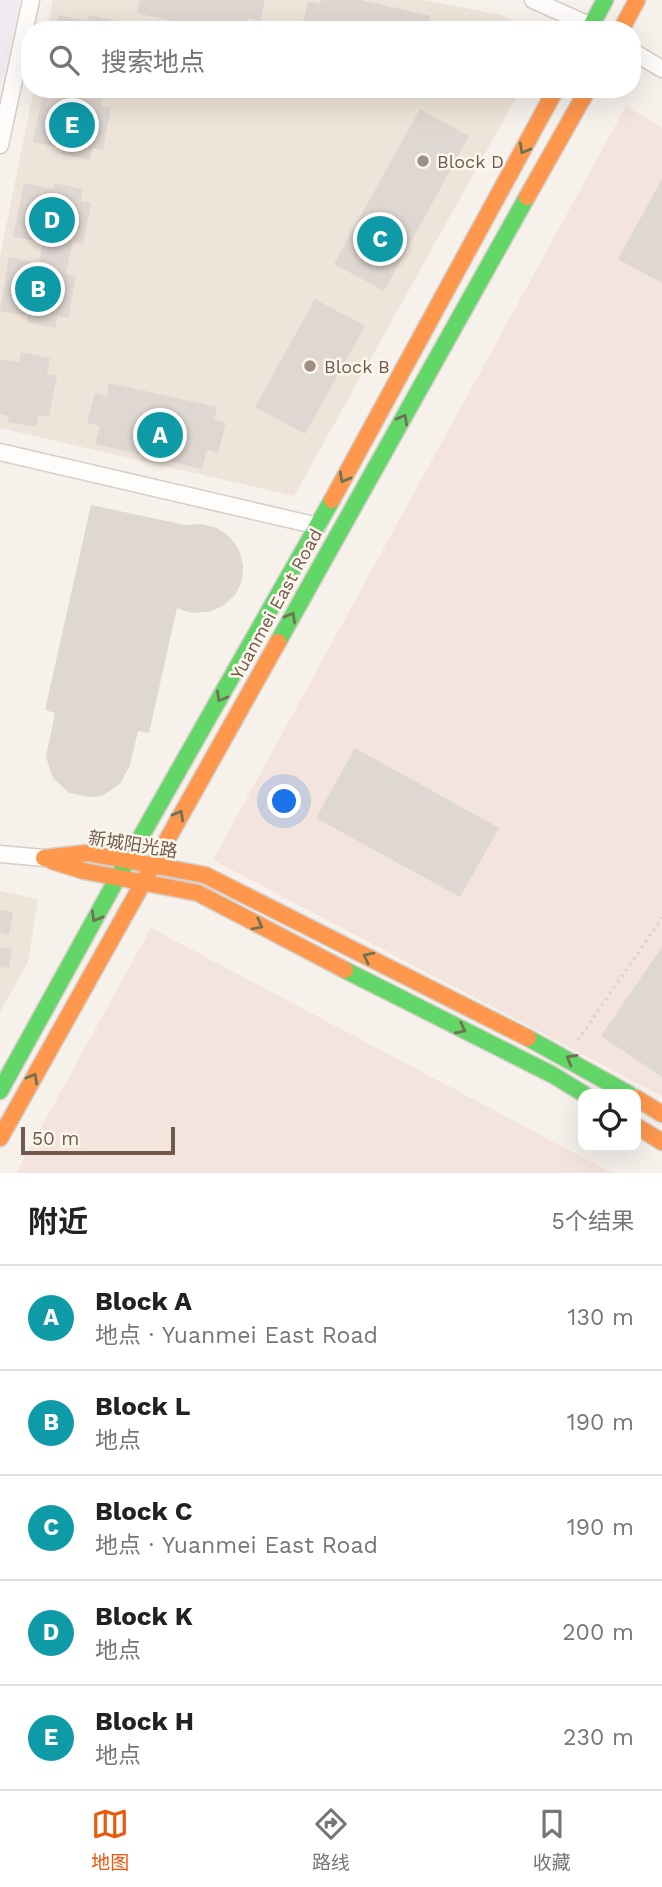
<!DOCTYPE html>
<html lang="zh">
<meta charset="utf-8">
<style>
:root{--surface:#fff;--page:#f6f6f6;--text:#222;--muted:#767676;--line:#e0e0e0;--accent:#ea580c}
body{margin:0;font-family:"Work Sans","Noto Sans SC",sans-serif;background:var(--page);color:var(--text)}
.controls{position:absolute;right:21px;bottom:21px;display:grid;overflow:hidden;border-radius:14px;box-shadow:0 7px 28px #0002}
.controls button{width:63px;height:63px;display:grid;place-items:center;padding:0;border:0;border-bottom:2px solid var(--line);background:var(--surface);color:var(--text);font:35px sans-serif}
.scale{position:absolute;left:21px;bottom:18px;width:154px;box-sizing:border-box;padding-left:7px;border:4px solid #705a4e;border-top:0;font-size:19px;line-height:24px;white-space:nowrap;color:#705a4e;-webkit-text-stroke:5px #fdf6ed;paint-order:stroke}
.you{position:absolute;left:285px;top:802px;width:24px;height:24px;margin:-18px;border:5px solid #fff;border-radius:50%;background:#1a73e8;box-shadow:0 0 0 10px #1a73e833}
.badge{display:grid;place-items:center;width:46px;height:46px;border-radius:50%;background:var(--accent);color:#fff;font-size:23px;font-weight:700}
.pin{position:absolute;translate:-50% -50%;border:4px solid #fff;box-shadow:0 2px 7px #0006}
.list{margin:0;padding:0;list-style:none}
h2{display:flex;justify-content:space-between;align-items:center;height:91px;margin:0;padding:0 28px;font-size:30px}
h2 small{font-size:23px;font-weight:400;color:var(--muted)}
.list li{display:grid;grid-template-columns:46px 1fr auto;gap:21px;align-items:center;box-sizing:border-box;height:105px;padding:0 28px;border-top:2px solid var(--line)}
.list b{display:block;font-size:26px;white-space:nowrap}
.list p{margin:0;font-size:23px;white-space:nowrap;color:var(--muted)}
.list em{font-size:23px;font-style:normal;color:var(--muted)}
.icon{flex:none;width:38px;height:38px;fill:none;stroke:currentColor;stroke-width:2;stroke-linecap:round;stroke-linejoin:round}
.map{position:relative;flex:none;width:662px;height:1173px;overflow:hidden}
.search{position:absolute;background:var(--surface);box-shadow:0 7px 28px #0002;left:21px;right:21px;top:21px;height:77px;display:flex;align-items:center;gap:18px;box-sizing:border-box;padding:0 24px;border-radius:28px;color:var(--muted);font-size:26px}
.sheet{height:616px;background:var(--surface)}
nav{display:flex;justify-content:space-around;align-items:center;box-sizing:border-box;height:98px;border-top:2px solid var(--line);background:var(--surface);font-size:19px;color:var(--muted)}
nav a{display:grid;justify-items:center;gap:4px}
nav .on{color:var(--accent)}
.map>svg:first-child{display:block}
</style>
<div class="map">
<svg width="662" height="1173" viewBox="0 0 662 1173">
<rect width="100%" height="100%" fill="#f6f1eb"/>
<path fill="#eee4d9" d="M53 0H424L501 15 529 30H47Z
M34 89H521L294 496 0 428V256Z
M0 891 38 899 28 962 0 1012Z"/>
<path fill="#f3e4dd" d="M626 106 662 128V1096L213 860Z
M151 928 612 1173H16Z"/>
<path fill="#f2eaf1" d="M0 0H20L0 90Z"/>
<path fill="#dfd7d1" d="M140 0H265L260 21 248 18 246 30H212L137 13Z
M321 0H361L430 16 427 30H301L308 1 320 4Z
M58 15 88 21 89 15 118 21 116 30H56Z
M44 89 73 95 74 89H104L101 106 111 108 103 150 92 148 90 160 61 154 62 148 33 142Z
M420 109 469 136 384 291 334 264Z
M662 179V283L618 259Z
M24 183 53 189 55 183 83 189 81 201 91 203 83 244 73 242 69 258 66 274 76 276 68 318 58 316 55 328 27 322 28 316 0 311 9 257 39 263 41 253 43 242 13 237Z
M315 299 365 326 305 434 255 407Z
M21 352 50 358 47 374 57 376 49 417 39 415 36 427 7 422 9 416 0 414V359L19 362Z
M109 383 217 407 214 420 226 423 218 453 207 450 202 469 95 444 100 426 87 423 95 393 107 396Z
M91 505 185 525 201 524 217 528 230 537 239 550 243 565 242 581 235 595 223 606 208 612 192 613 177 608 149 733 138 731 130 765 120 784 102 796 91 797 69 793 53 778 46 757 55 713 45 710Z
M355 748 499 828 460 897 316 818Z
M0 910 13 912 9 935 0 933Z
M0 947 12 949 9 968 0 967Z
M662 947V1077L601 1036Z"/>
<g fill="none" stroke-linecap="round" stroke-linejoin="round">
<g stroke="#d5cec9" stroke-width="19">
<path id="street" d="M533 0 598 29
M632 51 662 69
M0 145 31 0
M0 452 318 526
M0 854 44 858"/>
</g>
<g stroke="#d5cec8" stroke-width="19">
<path id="fast" d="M589 30 605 0
M278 642 527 197
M345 970 553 1075 584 1094
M528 1038 629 1094
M0 1091 118 877 332 500"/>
</g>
<g stroke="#d5cec8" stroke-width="19">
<path id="slow" d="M621 30 637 0
M527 197 588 89
M332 500 556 89
M44 858 87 853 205 875 528 1038
M52 861 84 871 198 893 345 970
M636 1098 662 1114
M636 1126 662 1142
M0 1138 278 642"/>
</g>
<path stroke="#d7d0cb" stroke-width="3.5" stroke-dasharray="2 5" stroke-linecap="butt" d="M578 1040 662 918"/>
<use href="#street" stroke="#fefdfc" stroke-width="16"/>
<use href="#fast" stroke="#63d668" stroke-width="16"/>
<use href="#slow" stroke="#ff974d" stroke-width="16"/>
</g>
<defs><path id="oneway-chevron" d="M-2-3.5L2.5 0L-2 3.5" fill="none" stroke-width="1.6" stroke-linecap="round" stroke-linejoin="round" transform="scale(1.75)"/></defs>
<g stroke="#6d7353">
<use href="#oneway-chevron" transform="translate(524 149) rotate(119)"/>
<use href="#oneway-chevron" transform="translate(403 419) rotate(-61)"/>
<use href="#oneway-chevron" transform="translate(344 478) rotate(119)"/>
<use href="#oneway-chevron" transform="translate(291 617) rotate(-61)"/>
<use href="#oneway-chevron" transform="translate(221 697) rotate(120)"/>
<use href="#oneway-chevron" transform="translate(179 815) rotate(-61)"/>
<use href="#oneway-chevron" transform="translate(96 917) rotate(119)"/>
<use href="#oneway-chevron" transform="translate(258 925) rotate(28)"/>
<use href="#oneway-chevron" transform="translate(368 957) rotate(-153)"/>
<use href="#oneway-chevron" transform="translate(461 1029) rotate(27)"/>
<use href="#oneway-chevron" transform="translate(571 1059) rotate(-150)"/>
<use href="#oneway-chevron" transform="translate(33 1078) rotate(-61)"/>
</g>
<g fill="#9f8f85" stroke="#fdf6ed" stroke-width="2.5">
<circle cx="423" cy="161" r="7"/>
<circle cx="310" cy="366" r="7"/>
</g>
<g text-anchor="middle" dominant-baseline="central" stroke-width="5" stroke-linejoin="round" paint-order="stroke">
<g font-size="18" fill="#705a4e" stroke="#fdf6ed" text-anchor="start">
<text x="437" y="161">Block D</text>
<text x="324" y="366">Block B</text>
</g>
<g font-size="18" fill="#705a4e" stroke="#fdf6ed">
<text transform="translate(276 604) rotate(-61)">Yuanmei East Road</text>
<text transform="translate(133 844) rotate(9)">新城阳光路</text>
</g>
</g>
</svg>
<div class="controls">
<button><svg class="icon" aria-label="locate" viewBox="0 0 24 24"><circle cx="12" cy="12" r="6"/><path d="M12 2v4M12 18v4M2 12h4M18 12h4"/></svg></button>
</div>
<div class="scale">50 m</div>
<div class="you"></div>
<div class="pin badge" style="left:160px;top:435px;background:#0f9aa8">A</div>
<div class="pin badge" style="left:38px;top:289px;background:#0f9aa8">B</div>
<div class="pin badge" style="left:380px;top:239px;background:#0f9aa8">C</div>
<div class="pin badge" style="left:52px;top:220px;background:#0f9aa8">D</div>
<div class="pin badge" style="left:72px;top:125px;background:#0f9aa8">E</div>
<div class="search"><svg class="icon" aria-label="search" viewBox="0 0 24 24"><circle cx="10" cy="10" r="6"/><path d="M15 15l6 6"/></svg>搜索地点</div>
</div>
<section class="sheet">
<h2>附近<small>5个结果</small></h2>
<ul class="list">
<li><span class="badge" style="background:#0f9aa8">A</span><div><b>Block A</b><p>地点 · Yuanmei East Road</p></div><em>130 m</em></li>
<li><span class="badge" style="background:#0f9aa8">B</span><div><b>Block L</b><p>地点</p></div><em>190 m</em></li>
<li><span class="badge" style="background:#0f9aa8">C</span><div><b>Block C</b><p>地点 · Yuanmei East Road</p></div><em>190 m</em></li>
<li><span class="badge" style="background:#0f9aa8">D</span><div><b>Block K</b><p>地点</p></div><em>200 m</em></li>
<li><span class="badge" style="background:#0f9aa8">E</span><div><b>Block H</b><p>地点</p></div><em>230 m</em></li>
</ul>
</section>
<nav>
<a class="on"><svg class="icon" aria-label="map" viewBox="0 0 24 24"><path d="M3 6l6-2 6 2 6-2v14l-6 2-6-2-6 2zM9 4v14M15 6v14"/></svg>地图</a>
<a><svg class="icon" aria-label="directions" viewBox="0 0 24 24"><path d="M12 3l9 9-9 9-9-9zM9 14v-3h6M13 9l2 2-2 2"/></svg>路线</a>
<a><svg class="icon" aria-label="saved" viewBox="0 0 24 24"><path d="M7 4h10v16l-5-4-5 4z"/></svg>收藏</a>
</nav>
